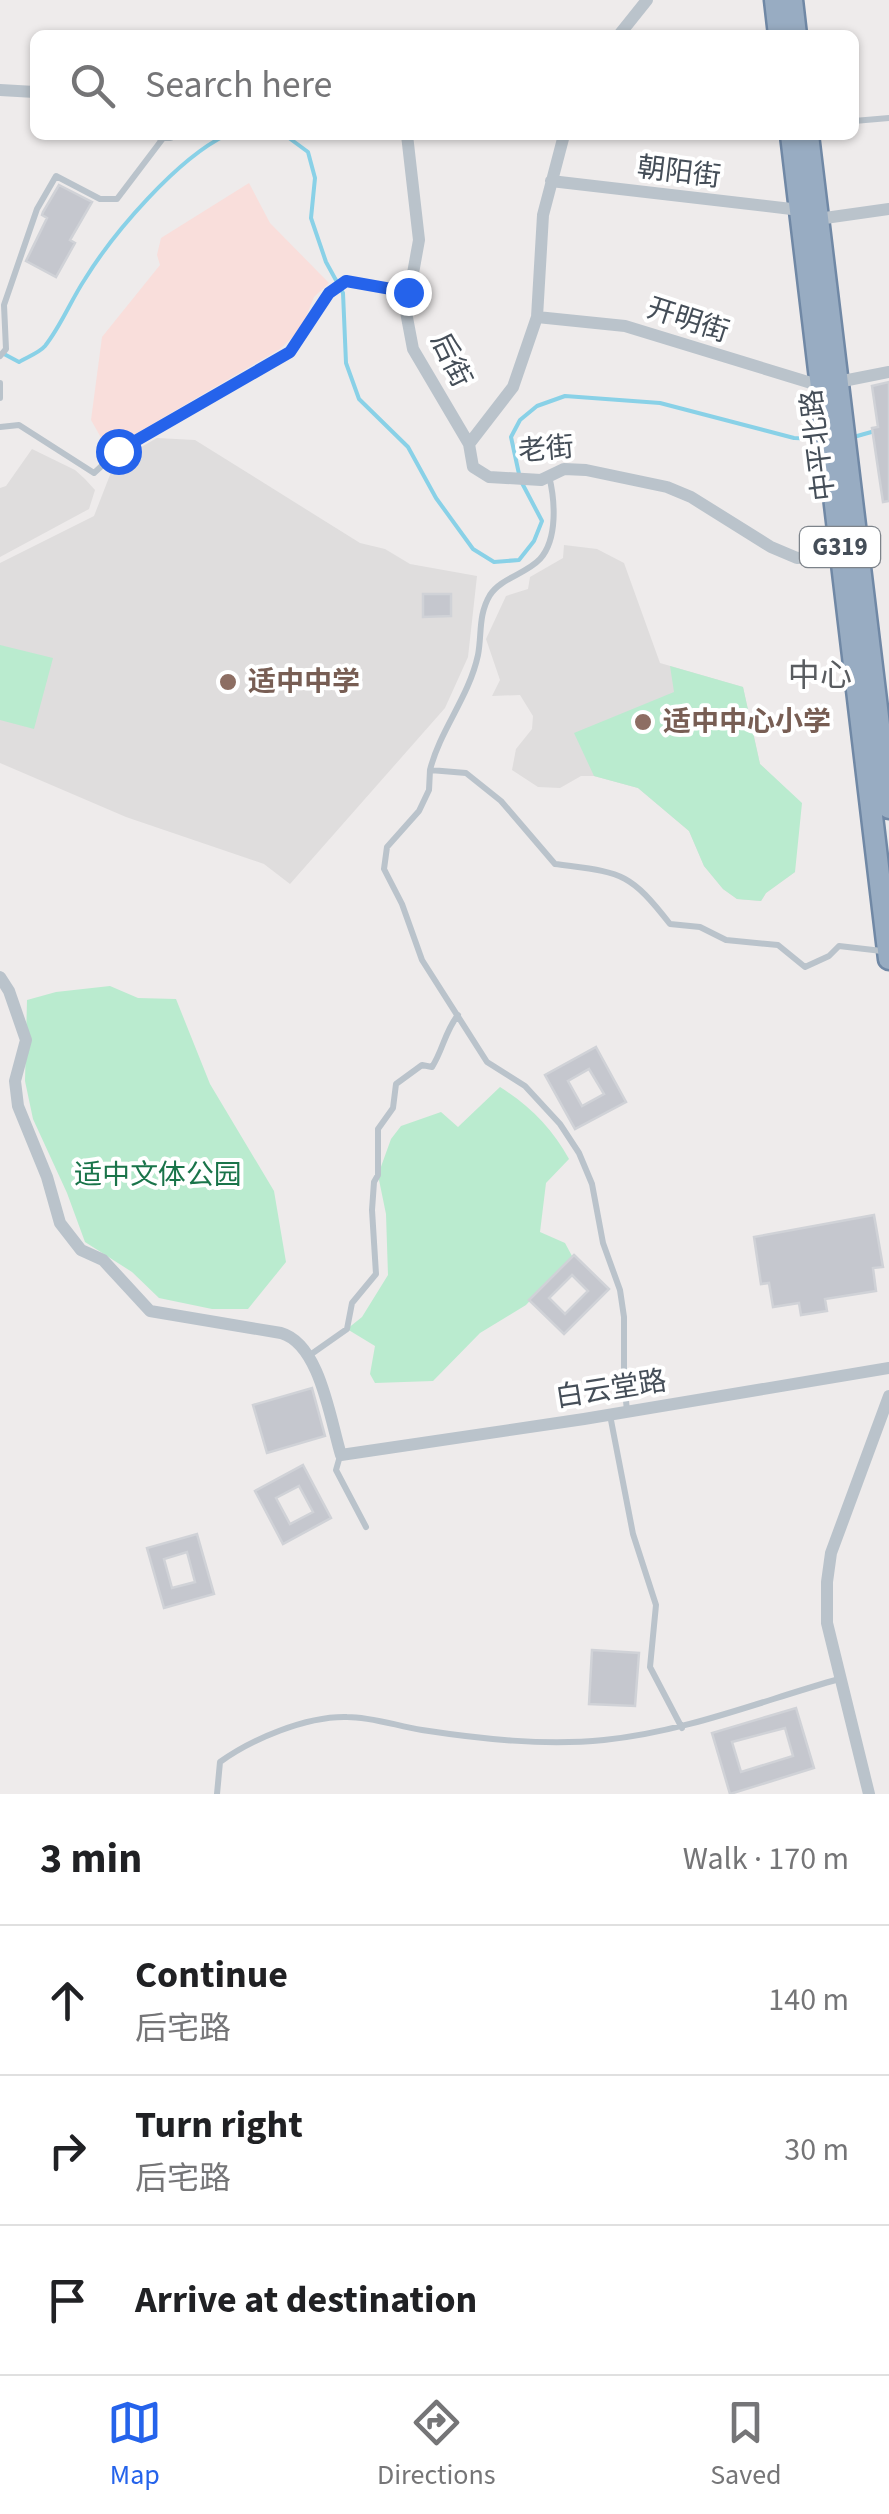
<!DOCTYPE html>
<meta charset="utf-8">
<style>
:root{--surface:#fff;--page:#f2f2f2;--text:#202124;--muted:#757577;--line:#e0e0e0;--accent:#2563eb}
body{margin:0;font-family:"Source Sans 3","Noto Sans SC",sans-serif;background:var(--page);color:var(--text)}
.stop{position:absolute;width:30px;height:30px;margin:-22px;border:8px solid #2563eb;border-radius:50%;background:#fff}
.stop.end{background:#2563eb;border-color:#fff;box-shadow:0 2px 10px #0008}
.list{margin:0;padding:0;list-style:none}
h2{display:flex;justify-content:space-between;align-items:center;height:130px;margin:0;padding:0 40px;font-size:42px}
h2 small{font-size:32px;font-weight:400;color:var(--muted)}
.list li{display:grid;grid-template-columns:65px 1fr auto;gap:30px;align-items:center;box-sizing:border-box;height:150px;padding:0 40px;border-top:2px solid var(--line)}
.list b{display:block;font-size:38px;white-space:nowrap}
.list p{margin:0;font-size:32px;white-space:nowrap;color:var(--muted)}
.list em{font-size:32px;font-style:normal;color:var(--muted)}
.icon{flex:none;width:55px;height:55px;fill:none;stroke:currentColor;stroke-width:2;stroke-linecap:round;stroke-linejoin:round}
.map{position:relative;flex:none;width:889px;height:1794px;overflow:hidden}
.search{position:absolute;background:var(--surface);box-shadow:0 2px 8px #0004;left:30px;right:30px;top:30px;height:110px;display:flex;align-items:center;gap:25px;box-sizing:border-box;padding:0 35px;border-radius:15px;color:var(--muted);font-size:38px}
.sheet{height:580px;background:var(--surface)}
nav{display:flex;justify-content:space-around;align-items:center;box-sizing:border-box;height:140px;border-top:2px solid var(--line);background:var(--surface);font-size:28px;color:var(--muted)}
nav a{display:grid;justify-items:center;gap:5px}
nav .on{color:var(--accent)}
.map>svg:first-child{display:block}
</style>
<div class="map">
<svg width="889" height="1794" viewBox="0 0 889 1794">
<rect width="100%" height="100%" fill="#eeebeb"/>
<path fill="#dfdddd" d="M157 438 195 440 360 543 385 549 410 564 477 576 468 657 445 708 290 884 264 864 126 817 0 763V563L94 516 115 462Z
M32 449 75 470 85 479 95 490 89 509 0 557V488L6 486Z
M564 545 597 549 624 563 660 663 743 687 760 764 790 793 795 850V872L766 893 761 901 737 899 723 889 704 866 689 831 638 788 594 776H581L560 788 538 787 512 770 516 749 532 729 533 716 520 695 492 696 500 680 486 639 506 596 528 589 530 577 563 558Z"/>
<path fill="#f9dedb" d="M249 183 270 223 329 283 314 297 301 329 280 349 108 450 91 420 102 337 160 265 157 255 161 238Z"/>
<path fill="#baebcf" d="M0 645 53 658 34 729 0 720Z
M670 666 743 687 760 764 802 803 795 872 766 893 761 901 737 899 723 889 704 866 689 831 638 788 594 776 574 733 674 692Z
M110 986 138 998 176 999 210 1084 274 1191 286 1262 248 1309H212L159 1298 132 1272 85 1242 67 1193 33 1119 25 1081 27 1000 56 992Z
M500 1087C530 1106 552 1128 569 1159L546 1183 540 1232 565 1243 572 1256 526 1305 480 1333 433 1381 375 1383 370 1374 375 1346 347 1329 362 1317 388 1275 386 1214 378 1175 391 1139 401 1126 441 1112 458 1127Z"/>
<g fill="none" stroke-linecap="round" stroke-linejoin="round">
<path stroke="#89d1e7" stroke-width="4" d="M285 135 308 152 315 178 311 218 326 262 343 293 346 363 359 399 408 447 436 498 473 549 494 562 519 560 534 541 542 521 522 483
M4 354 19 362C27 357 39 353 45 346 61 326 71 300 85 279 114 232 177 159 226 135
M850 438 875 431
M519 474 511 437 520 420 537 406 565 396 660 403 794 438 821 439"/>
</g>
<path fill="#c5c7ce" stroke="#d0d2d7" stroke-width="2.5" fill-rule="evenodd" d="M59 185 92 202 70 240 75 243 56 277 26 261 47 218 42 215 43 212Z
M889 382V501L883 502 872 428 878 427 872 386Z
M423 594H451V616L423 617Z
M596 1047 626 1102 575 1129 545 1075ZM589 1069 604 1094 582 1106 568 1081Z
M874 1215 883 1267 873 1268 876 1291 825 1299 827 1311 801 1315 799 1303 773 1307 769 1283 761 1284 754 1237Z
M574 1255 609 1289 564 1334 529 1300ZM572 1275 588 1291 565 1314 549 1298Z
M312 1388 325 1436 267 1453 253 1405Z
M303 1465 331 1518 283 1544 255 1491ZM299 1486 313 1512 290 1524 276 1498Z
M197 1534 214 1594 164 1608 147 1548ZM187 1552 195 1582 172 1588 164 1559Z
M592 1650 639 1653 635 1706 589 1704Z
M796 1708 814 1768 730 1794 712 1733ZM785 1728 793 1756 741 1772 732 1742Z"/>
<g fill="none" stroke-linecap="round" stroke-linejoin="round">
<g stroke="#7088a5" stroke-width="25">
<path id="trunk" d="M775 0 779 35
M792 0 796 35
M791 135 889 959
M808 135 889 808"/>
</g>
<path stroke="#bac3cb" stroke-width="6" d="M854 121 889 118
M0 356 6 349 4 305 37 209 56 176 100 199H117L164 137
M0 383V398
M0 427 19 425 94 473 118 451 289 352 329 293 346 281 407 292
M549 476C555 500 558 539 540 559 526 574 501 578 490 595 478 615 482 634 478 655 469 697 440 730 430 770L466 773 501 801 555 864C621 873 628 870 670 924L700 927 726 940 778 945 805 967 829 956 839 946 882 951
M430 770 429 790 419 811 387 847 384 869 402 904 422 960 487 1062 525 1086 560 1124 579 1153 592 1184 603 1243 620 1290 624 1317V1380L627 1411
M310 1355 347 1329 352 1303 376 1274 372 1210 374 1182 378 1175V1129L393 1108 396 1084 422 1065 432 1067C443 1050 445 1031 458 1015
M610 1415 633 1534 656 1605 650 1667 682 1728
M340 1456 336 1470 366 1527
M217 1794 220 1762C252 1739 306 1716 347 1717 372 1717 397 1726 422 1730 481 1739 544 1746 604 1740 685 1732 761 1701 839 1679"/>
<path stroke="#bac3cb" stroke-width="12" d="M619 35 647 0
M0 90 35 92
M160 135H170
M407 135 419 240 406 312 413 349 469 444
M564 135 543 215 537 317 513 387 469 444 473 467 489 477 541 480 564 469 586 470 667 487 691 497 771 547 797 558 841 555
M551 181 800 210
M818 219 889 209
M537 317 625 326 821 386
M838 382 889 372
M0 977 9 991 26 1040 15 1081 18 1106 47 1177 60 1223 81 1250 103 1260 150 1311 281 1333C320 1344 330 1419 341 1455L584 1419 889 1368
M869 1794 827 1623V1582L831 1553 889 1396"/>
<use href="#trunk" stroke="#98acc2" stroke-width="20"/>
</g>
<g fill="none" stroke-linecap="round" stroke-linejoin="round">
<path stroke="#2563eb" stroke-width="12" d="M118 451 290 352 329 293 346 281 408 292"/>
</g>
<g fill="#8d6e63" stroke="#fff" stroke-width="4">
<circle cx="228" cy="682" r="10"/>
<circle cx="643" cy="722" r="10"/>
</g>
<g text-anchor="middle" dominant-baseline="central" stroke-width="8" stroke-linejoin="round" paint-order="stroke">
<rect fill="#fff" stroke="#7d838a" stroke-width="2.5" x="800" y="527" width="80" height="40" rx="8"/>
<g font-size="25" font-weight="bold" fill="#454e58">
<text x="840" y="547">G319</text>
</g>
<g font-size="28" fill="#454e58" stroke="#fff">
<text transform="translate(679 172) rotate(7)">朝阳街</text>
<text transform="translate(688 320) rotate(18)">开明街</text>
<text transform="translate(451 360) rotate(64)">后街</text>
<text transform="translate(818 445) rotate(-97)">中平北路</text>
<text transform="translate(546 449) rotate(-5)">老街</text>
<text transform="translate(611 1389) rotate(-9)">白云堂路</text>
</g>
<g font-size="28" font-weight="bold" fill="#785e54" stroke="#fff" text-anchor="start">
<text x="248" y="682">适中中学</text>
<text x="663" y="722">适中中心小学</text>
</g>
<g font-size="28" fill="#1a744a" stroke="#fff">
<text x="158" y="1175">适中文体公园</text>
</g>
<g font-size="32" fill="#595c60" stroke="#fff">
<text x="820" y="676">中心</text>
</g>
</g>
</svg>
<div class="stop" style="left:118px;top:451px"></div>
<div class="stop end" style="left:408px;top:292px"></div>
<div class="search"><svg class="icon" aria-label="search" viewBox="0 0 24 24"><circle cx="10" cy="10" r="6"/><path d="M15 15l6 6"/></svg>Search here</div>
</div>
<section class="sheet">
<h2>3 min<small>Walk · 170 m</small></h2>
<ul class="list">
<li><svg class="icon" aria-label="ahead" viewBox="0 0 24 24"><path d="M12 20V5M6 11l6-6 6 6"/></svg><div><b>Continue</b><p>后宅路</p></div><em>140 m</em></li>
<li><svg class="icon" aria-label="right" viewBox="0 0 24 24"><path d="M7 20v-9h11M14 6l5 5-5 5"/></svg><div><b>Turn right</b><p>后宅路</p></div><em>30 m</em></li>
<li><svg class="icon" aria-label="arrive" viewBox="0 0 24 24"><path d="M6 21V4h12l-3 4 3 4H6"/></svg><div><b>Arrive at destination</b></div></li>
</ul>
</section>
<nav>
<a class="on"><svg class="icon" aria-label="map" viewBox="0 0 24 24"><path d="M3 6l6-2 6 2 6-2v14l-6 2-6-2-6 2zM9 4v14M15 6v14"/></svg>Map</a>
<a><svg class="icon" aria-label="directions" viewBox="0 0 24 24"><path d="M12 3l9 9-9 9-9-9zM9 14v-3h6M13 9l2 2-2 2"/></svg>Directions</a>
<a><svg class="icon" aria-label="saved" viewBox="0 0 24 24"><path d="M7 4h10v16l-5-4-5 4z"/></svg>Saved</a>
</nav>
